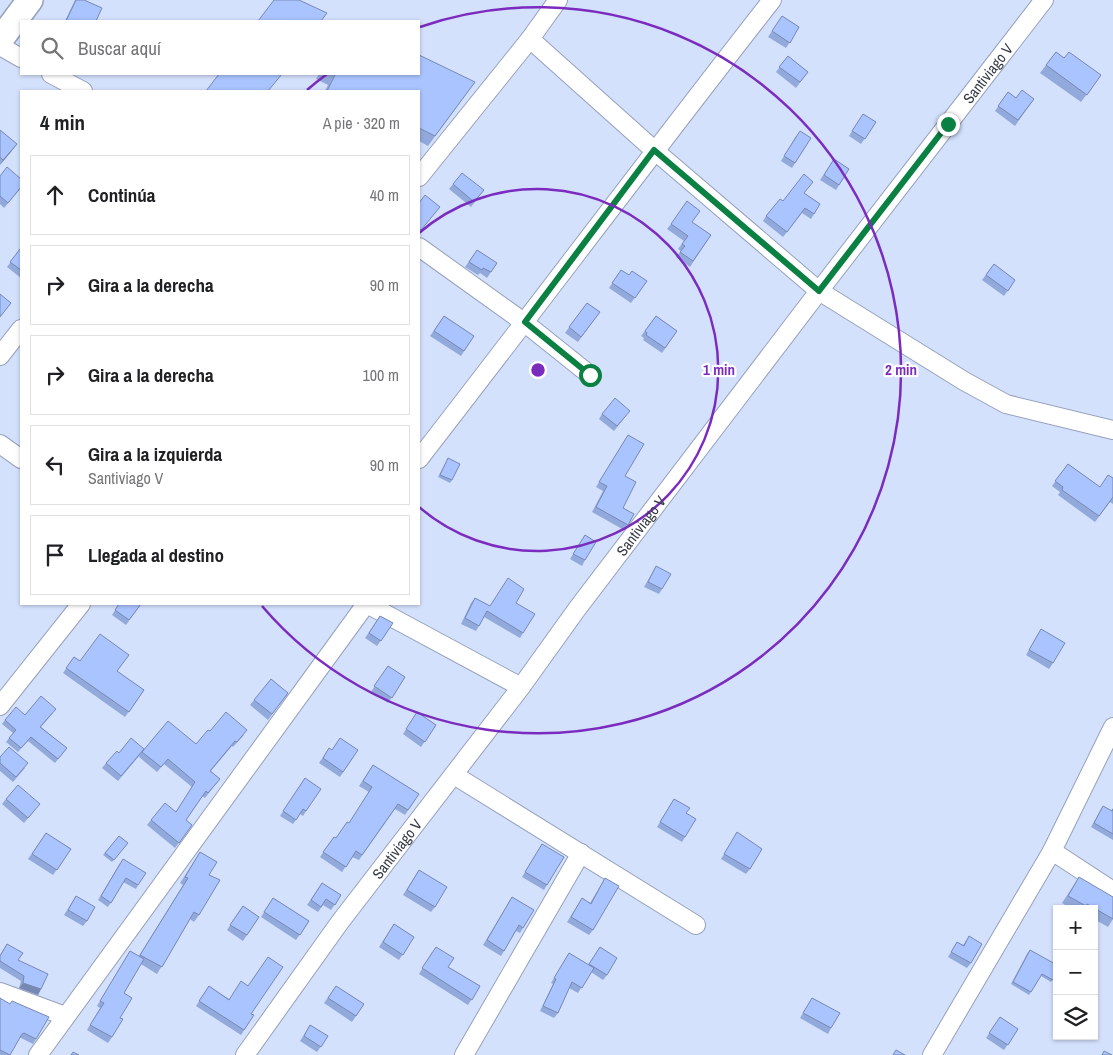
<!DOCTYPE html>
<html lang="es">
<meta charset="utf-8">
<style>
:root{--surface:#fff;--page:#f6f6f6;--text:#202124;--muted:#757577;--line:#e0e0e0}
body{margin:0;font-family:"Archivo Narrow",sans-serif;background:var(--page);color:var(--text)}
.controls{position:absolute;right:15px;bottom:15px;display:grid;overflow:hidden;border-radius:0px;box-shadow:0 1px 4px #0004}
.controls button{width:45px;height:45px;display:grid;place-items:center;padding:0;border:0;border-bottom:1px solid var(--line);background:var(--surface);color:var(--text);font:25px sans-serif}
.stop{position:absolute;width:15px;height:15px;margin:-11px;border:4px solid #0b8043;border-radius:50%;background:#fff}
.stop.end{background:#0b8043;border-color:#fff;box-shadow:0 1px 5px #0008}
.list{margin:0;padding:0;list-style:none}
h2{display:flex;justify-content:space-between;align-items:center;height:65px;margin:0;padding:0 20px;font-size:21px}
h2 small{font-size:16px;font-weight:400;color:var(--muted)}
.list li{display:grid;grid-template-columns:32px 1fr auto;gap:15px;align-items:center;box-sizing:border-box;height:80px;margin:0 10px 10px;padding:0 10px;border:1px solid var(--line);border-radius:0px}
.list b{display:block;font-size:19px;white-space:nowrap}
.list p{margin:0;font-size:16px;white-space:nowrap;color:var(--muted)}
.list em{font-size:16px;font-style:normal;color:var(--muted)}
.icon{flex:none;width:28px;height:28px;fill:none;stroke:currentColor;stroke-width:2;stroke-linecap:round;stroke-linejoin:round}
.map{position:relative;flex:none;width:1113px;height:1055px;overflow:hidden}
.search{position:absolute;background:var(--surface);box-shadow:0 1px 4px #0004;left:20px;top:20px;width:400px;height:55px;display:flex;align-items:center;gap:12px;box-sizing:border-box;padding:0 18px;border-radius:0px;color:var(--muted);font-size:19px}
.panel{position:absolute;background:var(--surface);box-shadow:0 1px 4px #0004;left:20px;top:90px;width:400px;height:515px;border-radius:0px}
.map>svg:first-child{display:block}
</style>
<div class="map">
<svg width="1113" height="1055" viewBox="0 0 1113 1055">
<rect width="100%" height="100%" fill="#d4e1fd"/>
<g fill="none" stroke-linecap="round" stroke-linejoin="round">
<g stroke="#95a1bc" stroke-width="20">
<g id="street">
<path d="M530 39 654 150 819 291 964 381 1006 404 1113 430"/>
<path d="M0 46 21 58"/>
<path d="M51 74 83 91"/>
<path d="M419 177 530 39 558 0"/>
<path d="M419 247 525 323 590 375"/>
<path d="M0 356 21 329"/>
<path d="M0 444 21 459"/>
<path d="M419 459C537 307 653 152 772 0"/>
<path d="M367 604 521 687"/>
<path d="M0 706 81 604"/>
<path d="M454 775 696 925"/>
<path d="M1052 851 1113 891"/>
<path d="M0 992 65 1016"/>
<path d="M38 1055 366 604"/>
<path id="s1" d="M245 1055 340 922 521 687 577 609 819 291 1044 0"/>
<path d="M464 1055 581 853"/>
<path d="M932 1055 1052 851 1113 727"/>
</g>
</g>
<g stroke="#95a1bc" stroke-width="28">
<path id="secondary" d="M0 40 30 0"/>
</g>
<use href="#street" stroke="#fff" stroke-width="18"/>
<use href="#secondary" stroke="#fff" stroke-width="25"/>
</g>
<path fill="#92a9db" d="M75 0H84L96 21H65Z
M782 16 799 27 786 48 768 37Z
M1056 52 1064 58 1101 75 1081 102 1040 73Z
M788 56 808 72 796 88 776 72Z
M319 74H419L475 82 428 146 419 141V91H325L328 85 316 79Z
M1008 92 1016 98 1034 99 1015 126 995 111Z
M863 114 876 122 861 144 849 136Z
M0 130 17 144 0 165Z
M796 136 811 138 792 168 781 161Z
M834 159 849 169 836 190 820 180Z
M0 176 21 179V188L4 208 0 204Z
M453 184 484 190 471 207 449 189Z
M804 193 820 204 811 219 802 213 783 237 763 221 766 216 783 201Z
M692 222 711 235 690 267 676 257 681 251 678 249 684 241 667 229 671 224Z
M20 249 21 250V278L7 267Z
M477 250 497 263 487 278 480 273 478 275 465 267Z
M994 264 1015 280 1004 296 982 280Z
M621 270 629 275 647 281 631 303 609 288Z
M587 303 600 312 578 342 565 333Z
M444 316 474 336 461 356 430 336Z
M656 316 677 331 662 353 643 340 644 338 641 336Z
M602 414 626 416 614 431 599 419Z
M625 440V476L623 508 634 514 624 530 592 512 603 491 596 487Z
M448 458 452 480 450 483 438 477Z
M1068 464 1100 487 1113 478V504L1110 502 1095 522 1058 495 1060 492 1052 486Z
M585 535V560L582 566 570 559Z
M656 566 662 589 659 594 644 587Z
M475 598 489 606 516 603 523 633 520 638 484 617 476 631 461 624 471 603Z
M119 604H141L126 625 112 615Z
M380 616 393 623 377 646 365 638Z
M1041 629 1053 663 1049 669 1026 655Z
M74 657 80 661 117 671 144 690 125 717 63 673Z
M388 666 405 677 388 703 371 692Z
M288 693 268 720 250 705 254 700Z
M417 712 436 725 421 747 403 734Z
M53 713 41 727 67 748 55 763 28 741 18 752 6 742 13 733 2 724 5 720 25 715Z
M210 731 244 735 233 747 232 746 211 771 220 779 205 798 202 796 186 820 192 825 175 848 147 825 151 820 176 812 192 787 164 764 157 772 139 757 140 755 118 781 102 768 106 763 119 753 144 749 196 744Z
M329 748 332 750H358L340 777 319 763Z
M0 757 25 768 13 782 0 771Z
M373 765 419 794 405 815 395 809 359 860 352 857 342 872 320 857 334 837 336 838 349 823 369 792 359 786Z
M305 778 306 811 303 816 300 814 293 824 280 816Z
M6 799 36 809 24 823 2 804Z
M674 799 686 813 685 837 682 842 657 827Z
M1103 806 1111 811 1113 808V840L1091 827Z
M46 833 71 849 53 875 28 859Z
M119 836 128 843 112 862 103 855Z
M734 838 750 869 746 874 721 859Z
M542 844 547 885 544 890 522 877Z
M200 852 209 875 199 915 194 922 190 919 157 974 141 964 124 993 120 1018 112 1037 108 1043 87 1030 100 1008 97 1006 130 951 139 956 183 885 180 883Z
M120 863 138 885 136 889 123 882 108 907 98 900Z
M419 870 435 907 431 912 403 895Z
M1079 877 1113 919 1108 927 1094 919V909H1072L1062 903Z
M605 878 593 930 589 935 567 922 582 898 590 903Z
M322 883 341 895 331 910 323 905 318 912 307 905Z
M76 896 87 921 83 926 64 915Z
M512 897 523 928 520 933 516 931 501 956 483 945Z
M273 898 309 921 296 940 261 917Z
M243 906 259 917 243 941 227 930Z
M394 924 414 937 399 960 379 947Z
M969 936 971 963 967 968 948 957 957 942 963 945Z
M7 944 18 960 41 989 38 995 19 988 21 981 0 968V955Z
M600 947 607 975 603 980 591 972 578 993 569 988 558 1013 554 1018 540 1011 553 984 551 983 569 953 588 965Z
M432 952 448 967 480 986 468 1005 419 974Z
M1028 952 1057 973 1051 982 1041 976 1029 995 1011 984Z
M209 986 254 1015 241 1035 196 1006Z
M336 986 364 1004 352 1022 324 1003Z
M0 998 36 1039 33 1044 21 1038H19L10 1055H0Z
M812 998 831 1028 828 1034 800 1018Z
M1000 1017 1018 1029 1004 1050 986 1038Z
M310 1025 328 1036 317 1052 300 1041Z"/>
<path fill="#7789b2" d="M17 144 11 152 0 165 3 160Z
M23 983 41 989 38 995 19 988Z"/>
<path fill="#aac4ff" stroke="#7789b2" d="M76 0H84L102 8 96 21H66Z
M274 0H299L327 13 321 21H258Z
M782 16 799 27 790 43 772 31Z
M1056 52 1064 58 1069 52 1101 75 1087 95 1046 65Z
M419 55 475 82 435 136 419 128V91H327L335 75 333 74H419Z
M788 56 808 72 800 82 779 67Z
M219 74H282L268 91H206Z
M1022 90 1034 99 1018 120 998 106 1008 92 1016 98Z
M863 114 876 122 865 139 852 131Z
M0 130 17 144 3 160 0 157Z
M800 131 811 138 795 163 784 156Z
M834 159 849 169 839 185 824 175Z
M7 167 21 179V187L8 203 0 196V176Z
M462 173 484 190 474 202 453 184Z
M804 174 813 182 804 193 820 204 814 214 805 208 787 232 766 216 780 199 783 201Z
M425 195 440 207 421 230 419 228V203Z
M687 201 700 211 692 222 711 235 693 261 680 252 685 246 682 244 688 236 671 224Z
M20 249 21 250V270L10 262Z
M477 250 497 263 491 272 483 268 482 270 469 262Z
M994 264 1015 280 1008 291 986 275Z
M621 270 629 275 632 271 647 281 635 298 612 283Z
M0 294 11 303 0 317Z
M587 303 600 312 581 337 569 327Z
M444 316 474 336 464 351 434 331Z
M656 316 677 331 665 348 646 335 647 333 645 331Z
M615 398 630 411 617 426 602 414Z
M628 435 644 444 625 476 636 482 623 508 634 514 628 525 596 507 607 486 599 482Z
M448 458 460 464 452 480 440 475Z
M1068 464 1100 487 1108 475 1113 478V497L1099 516 1062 490 1063 487 1055 481Z
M585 535 596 542 585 560 573 554Z
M656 566 671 574 662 589 648 582Z
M508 578 524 589 516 603 535 614 523 633 487 611 479 626 465 618 475 598 490 606Z
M119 604H141L129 620 115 610Z
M380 616 393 623 381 641 369 633Z
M1041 629 1065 643 1053 663 1029 650Z
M100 634 129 655 117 671 144 690 129 712 66 668 74 657 80 661Z
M388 666 405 677 392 698 374 686Z
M271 679 288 693 272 714 254 700Z
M41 696 56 709 40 727 67 748 58 759 31 737 21 748 9 738 16 730 5 720 16 707 25 715Z
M226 712 247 730 237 742 235 741 210 771 220 779 208 793 206 791 186 820 192 825 179 843 151 820 165 803 176 812 195 782 168 759 161 767 142 752 168 721 196 744 208 730 210 731Z
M417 712 436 725 425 742 406 729Z
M131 738 144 749 121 776 106 763 117 751 119 753Z
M340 738 358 750 343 772 323 758 329 748 332 750Z
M9 747 28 763 16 777 0 763V757Z
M373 765 419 794 408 810 398 804 362 855 356 851 346 867 323 852 334 837 336 838 347 822 349 823 372 787 363 781Z
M305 778 321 789 306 811 303 809 296 820 283 811Z
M18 785 40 804 28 818 6 799Z
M674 799 690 808 686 813 696 819 685 837 660 822Z
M1103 806 1112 811 1113 809V834L1094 823Z
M737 832 762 849 750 869 724 854Z
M46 833 71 849 57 870 32 854Z
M119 836 128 843 114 860 105 853Z
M542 844 564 857 547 885 525 872Z
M200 852 217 862 209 875 220 880 199 915 194 912 162 967 140 955 188 878 185 877Z
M123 859 146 873 138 885 126 878 111 903 101 896Z
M419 870 447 887 435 907 407 890Z
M1079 877 1113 897V919L1087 904 1086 906 1068 896Z
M605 878 619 886 593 930 571 917 582 898 591 904Z
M322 883 341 895 335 905 326 899 321 907 311 900Z
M76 896 95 907 87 921 68 910Z
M512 897 534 910 523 928 519 925 504 951 487 940Z
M273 898 309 921 300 935 264 912Z
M243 906 259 917 247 935 230 925Z
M394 924 414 937 403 955 383 942Z
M969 936 982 944 971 963 951 952 957 942 964 946Z
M7 944 23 953 18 960 48 974 41 989 23 983 24 976 0 961V956Z
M436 947 454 958 448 967 480 986 472 1000 422 968Z
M600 947 617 958 607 975 589 964Z
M1030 950 1057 965V973L1053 980 1042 974 1031 992 1013 982Z
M130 951 144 959 124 993 132 998 120 1018 123 1019 112 1037 90 1025 104 1003 100 1001Z
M569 953 594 968 582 988 572 982 558 1013 543 1006 556 979 554 978Z
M268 957 283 967 251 1014 254 1015 244 1030 199 1001 209 986 229 1000 241 981 248 986Z
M336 986 364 1004 356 1016 328 998Z
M0 998 10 1004 12 1001 49 1017 36 1039 24 1033 22 1034 10 1055 0 1050Z
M812 998 840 1013 831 1028 803 1013Z
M1000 1017 1018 1029 1008 1045 989 1033Z
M310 1025 328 1036 321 1047 304 1036Z
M896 1050 905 1055H893Z
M1104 1051 1112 1055H1102Z
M73 1052 79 1055H71Z"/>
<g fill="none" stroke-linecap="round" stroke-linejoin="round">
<path stroke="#0b8043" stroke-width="6" d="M590 375 525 322 654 150 819 291 948 124"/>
</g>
<g fill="none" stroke="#7b2cbf" stroke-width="2.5">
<path d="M419 233A181 181 0 1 1 419 507"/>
<path d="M307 90A363 363 0 0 1 327 74M420 27A363 363 0 1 1 262 606"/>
</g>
<g text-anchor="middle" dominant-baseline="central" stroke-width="4.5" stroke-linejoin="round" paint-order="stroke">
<g font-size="15" fill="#363b46" stroke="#fff">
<text stroke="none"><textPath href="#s1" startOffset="1231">Santiviago V</textPath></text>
<text stroke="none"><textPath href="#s1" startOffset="661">Santiviago V</textPath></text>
<text stroke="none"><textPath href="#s1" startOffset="256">Santiviago V</textPath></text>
</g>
</g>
<circle cx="538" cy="370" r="8" fill="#7b2cbf" stroke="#fff" stroke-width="2.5"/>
<g font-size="15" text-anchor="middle" font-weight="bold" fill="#7b2cbf" stroke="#fff" stroke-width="4.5" stroke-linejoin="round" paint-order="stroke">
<text x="719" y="375">1 min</text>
<text x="901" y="375">2 min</text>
</g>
</svg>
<div class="controls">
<button>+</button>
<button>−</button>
<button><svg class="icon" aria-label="layers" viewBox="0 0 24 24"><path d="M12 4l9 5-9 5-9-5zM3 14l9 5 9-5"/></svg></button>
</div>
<div class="stop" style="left:590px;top:375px"></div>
<div class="stop end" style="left:948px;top:124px"></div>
<div class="search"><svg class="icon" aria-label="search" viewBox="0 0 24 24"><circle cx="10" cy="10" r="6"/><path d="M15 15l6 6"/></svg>Buscar aquí</div>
<section class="panel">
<h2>4 min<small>A pie · 320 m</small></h2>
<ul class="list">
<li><svg class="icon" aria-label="ahead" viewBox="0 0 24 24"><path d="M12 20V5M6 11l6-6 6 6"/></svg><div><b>Continúa</b></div><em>40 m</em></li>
<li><svg class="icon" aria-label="right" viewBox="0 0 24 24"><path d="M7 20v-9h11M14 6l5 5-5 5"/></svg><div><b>Gira a la derecha</b></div><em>90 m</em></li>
<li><svg class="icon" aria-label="right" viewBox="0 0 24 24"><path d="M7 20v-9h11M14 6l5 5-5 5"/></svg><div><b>Gira a la derecha</b></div><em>100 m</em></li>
<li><svg class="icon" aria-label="left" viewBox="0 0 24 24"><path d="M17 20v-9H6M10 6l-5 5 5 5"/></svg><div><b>Gira a la izquierda</b><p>Santiviago V</p></div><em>90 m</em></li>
<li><svg class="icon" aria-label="arrive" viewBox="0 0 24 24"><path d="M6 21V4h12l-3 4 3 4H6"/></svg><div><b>Llegada al destino</b></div></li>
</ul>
</section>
</div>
